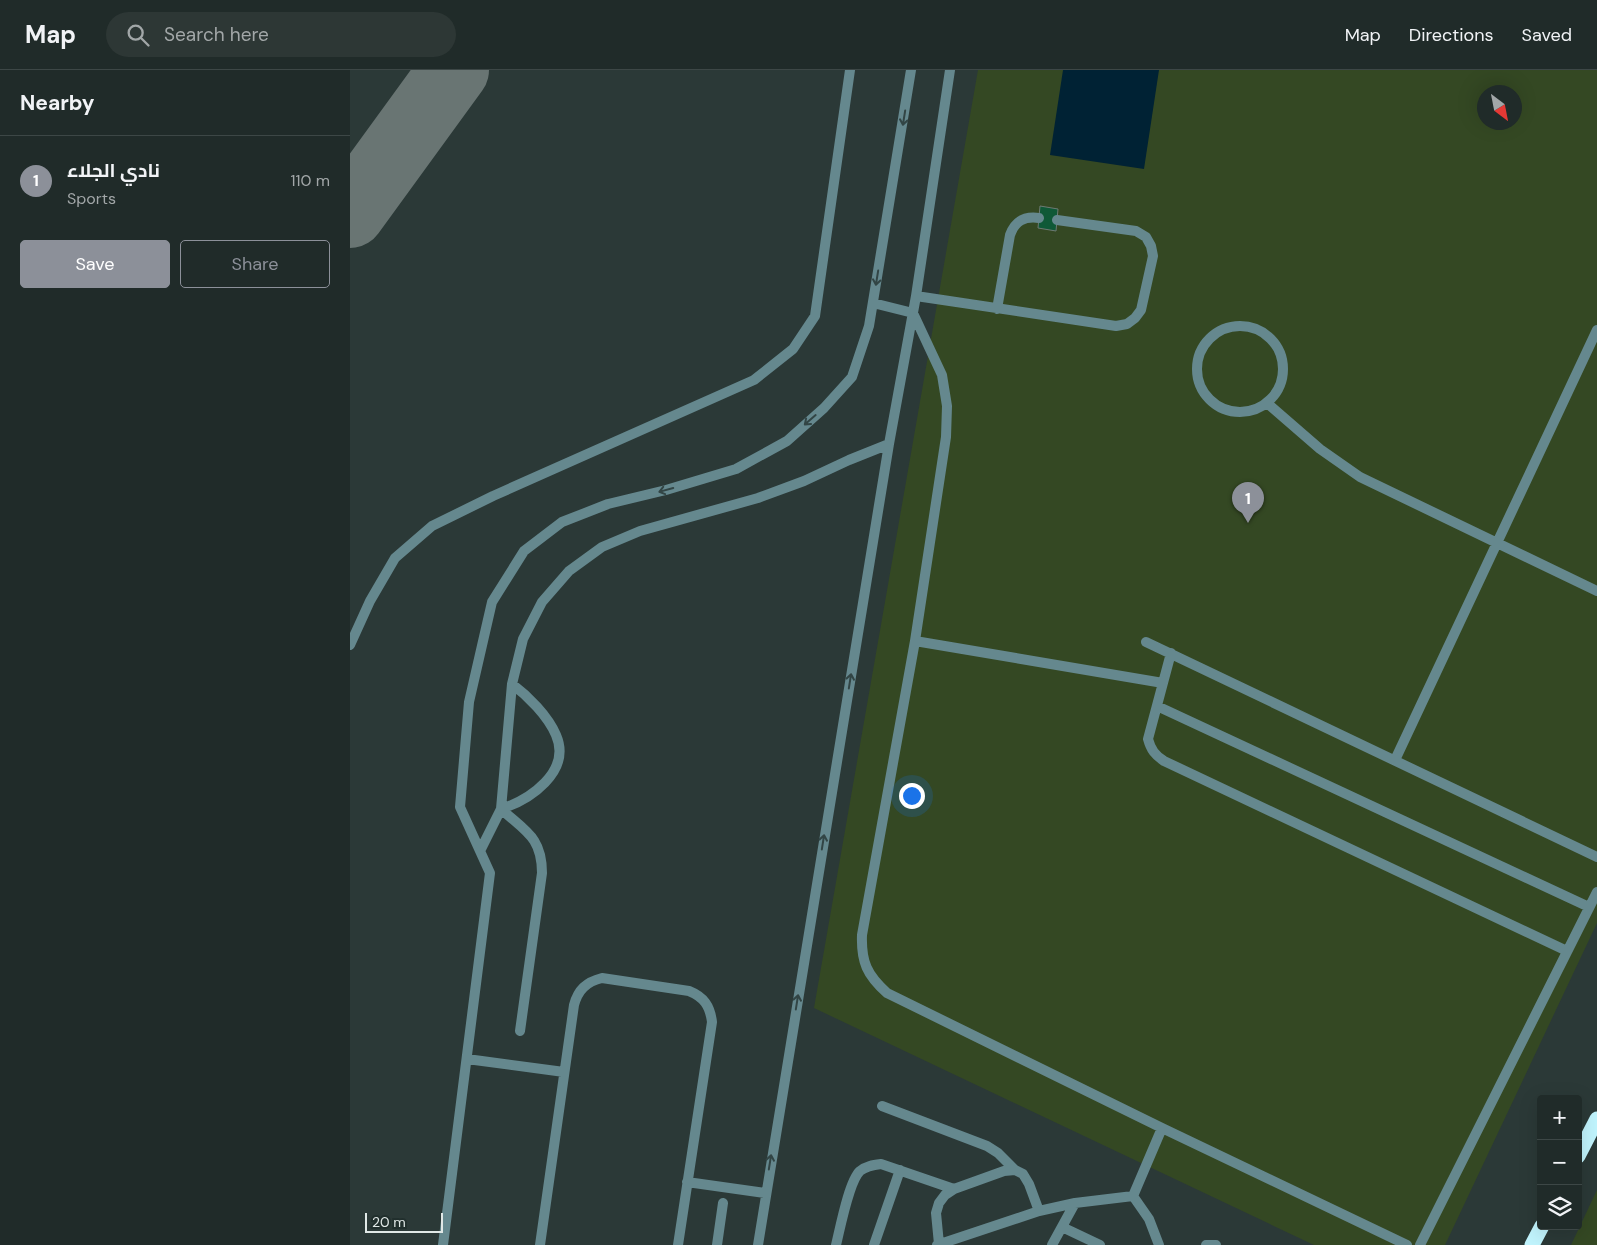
<!DOCTYPE html>
<meta charset="utf-8">
<style>
:root{--surface:#202b29;--page:#2d3735;--text:#f1f3f6;--muted:#a2a7a8;--line:#3d4746;--accent:#8c9099}
body{margin:0;font-family:"DM Sans",Cairo,sans-serif;background:var(--page);color:var(--text)}
.controls{position:absolute;right:15px;bottom:15px;display:grid;overflow:hidden;border-radius:5px;box-shadow:0 5px 20px #0002}
.controls button{width:45px;height:45px;display:grid;place-items:center;padding:0;border:0;border-bottom:1px solid var(--line);background:var(--surface);color:var(--text);font:25px sans-serif}
.compass{position:absolute;left:1127px;top:15px;width:45px;height:45px;border-radius:50%;background:var(--surface);box-shadow:0 5px 20px #0002;rotate:148deg}
.scale{position:absolute;left:15px;bottom:12px;width:78px;box-sizing:border-box;padding-left:5px;border:2px solid #e0e8e6;border-top:0;font-size:14px;line-height:18px;white-space:nowrap;color:#e0e8e6;-webkit-text-stroke:4px #212f2d;paint-order:stroke}
.you{position:absolute;left:561px;top:725px;width:18px;height:18px;margin:-12px;border:4px solid #fff;border-radius:50%;background:#1a73e8;box-shadow:0 0 0 8px #1a73e833}
.badge{display:grid;place-items:center;width:32px;height:32px;border-radius:50%;background:var(--accent);color:#fff;font-size:16px;font-weight:700}
.pin{position:absolute;translate:-50% -41px;filter:drop-shadow(0 1px 2px #0008)}
.pin::after{content:'';position:absolute;top:26px;width:18px;height:15px;background:inherit;clip-path:polygon(0 0,100% 0,50% 100%)}
.list{margin:0;padding:0;list-style:none}
h2{display:flex;justify-content:space-between;align-items:center;height:65px;margin:0;padding:0 20px;font-size:21px}
h2 small{font-size:16px;font-weight:400;color:var(--muted)}
.list li{display:grid;grid-template-columns:32px 1fr auto;gap:15px;align-items:center;box-sizing:border-box;height:90px;padding:0 20px;border-top:1px solid var(--line)}
.list b{display:block;font-size:19px;white-space:nowrap}
.list p{margin:0;font-size:16px;white-space:nowrap;color:var(--muted)}
.list em{font-size:16px;font-style:normal;color:var(--muted)}
.actions{display:flex;gap:10px;padding:15px 20px}
.actions a{flex:1;padding:11px 0;border:1px solid var(--accent);border-radius:5px;text-align:center;font-size:18px;color:var(--accent)}
.actions .main{background:var(--accent);color:#fff}
.icon{flex:none;width:28px;height:28px;fill:none;stroke:currentColor;stroke-width:2;stroke-linecap:round;stroke-linejoin:round}
.map{position:relative;flex:none;width:1247px;height:1175px;overflow:hidden}
header{display:flex;align-items:center;gap:30px;box-sizing:border-box;height:70px;padding:0 25px;background:var(--surface);border-bottom:1px solid var(--line)}
header strong{font-size:24px}
nav{display:flex;gap:28px;margin-inline-start:auto;font-size:18px}
.search{width:350px;height:45px;background:var(--page);display:flex;align-items:center;gap:12px;box-sizing:border-box;padding:0 18px;border-radius:28px;color:var(--muted);font-size:19px}
main{display:flex}
aside{flex:1;background:var(--surface)}
.map>svg:first-child{display:block}
</style>
<header>
<strong>Map</strong>
<div class="search"><svg class="icon" aria-label="search" viewBox="0 0 24 24"><circle cx="10" cy="10" r="6"/><path d="M15 15l6 6"/></svg>Search here</div>
<nav><a>Map</a><a>Directions</a><a>Saved</a></nav>
</header>
<main>
<aside>
<h2>Nearby<small></small></h2>
<ul class="list">
<li><span class="badge">1</span><div><b>نادي الجلاء</b><p>Sports</p></div><em>110 m</em></li>
</ul>
<div class="actions"><a class="main">Save</a><a>Share</a></div>
</aside>
<div class="map">
<svg width="1247" height="1175" viewBox="0 0 1247 1175">
<rect width="100%" height="100%" fill="#2b3937"/>
<path fill="#344823" fill-rule="evenodd" d="M628 0H1247V853L1095 1175H964L464 938ZM1134 22H1164V52H1134Z
M1247 1120V1175H1221Z"/>
<path fill="#002234" d="M713 0H809L794 99 700 85Z"/>
<g fill="none" stroke-linecap="round" stroke-linejoin="round">
<path stroke="#697573" stroke-width="70" d="M0 143 104 0"/>
</g>
<path fill="#0f5937" stroke="#6e7a73" d="M690 136 708 139 706 161 688 158Z"/>
<g fill="none" stroke-linecap="round" stroke-linejoin="round">
<path stroke="#65888e" stroke-width="10" d="M566 226 766 256 777 254 785 248 791 240 803 186 801 176 796 167 786 161 707 150
M523 233 563 243 592 305 597 336 596 367 565 571 512 865C511 892 517 905 537 923L812 1058 1057 1175
M647 239 660 165C665 151 674 146 689 148
M847 299a43 43 0 1 1 86 0a43 43 0 1 1-86 0Z
M917 333 970 379 1010 407 1247 521
M565 571 813 613
M796 572 1247 787
M0 575 20 531 45 488 82 456 143 426 404 310 443 279 465 246 500 0
M821 583 798 669C801 680 805 685 814 691L1217 881
M162 614C178 626 198 646 206 665 222 702 179 730 151 739 175 761 192 767 192 803L170 961
M807 636 1239 837
M1045 690 1247 260
M130 781 151 739 162 614 173 569 192 532 219 501 252 477 290 461 408 428 454 411 499 390 539 374
M117 989 214 1002
M532 1036 637 1076 648 1083 665 1100
M337 1112 415 1123
M783 1126 812 1058
M783 1126 799 1149 809 1175
M712 1157 750 1175
M589 1174 586 1143 589 1133 595 1125 604 1119 654 1101 665 1100 673 1104 679 1114 689 1141
M93 1175 140 803 110 737 119 632 142 532 174 481 212 452 258 434 316 420 386 399 437 371 474 338 502 307 519 256 561 0
M190 1175 224 935C228 920 236 912 252 908L339 921C354 927 360 936 362 952L328 1175
M367 1175 373 1133
M408 1175 539 374 566 226 600 0
M486 1175C490 1159 499 1111 510 1101 516 1096 523 1095 531 1094L604 1119
M524 1175 550 1100
M587 1175 689 1141 725 1133 783 1126
M702 1175 725 1133
M856 1175H866
M1070 1175 1247 822"/>
<path stroke="#c1f4fd" stroke-width="15" d="M1228 1086 1247 1049
M1182 1175 1192 1156"/>
</g>
<defs><path id="oneway-shaft" d="M-6 0H5M1.5-3L5.5 0L1.5 3" fill="none" stroke-width="1.6" stroke-linecap="round" stroke-linejoin="round" transform="scale(1.25)"/></defs>
<g stroke="#324545">
<use href="#oneway-shaft" transform="translate(554 48) rotate(99)"/>
<use href="#oneway-shaft" transform="translate(527 208) rotate(99)"/>
<use href="#oneway-shaft" transform="translate(460 350) rotate(139)"/>
<use href="#oneway-shaft" transform="translate(316 420) rotate(165)"/>
<use href="#oneway-shaft" transform="translate(500 611) rotate(-81)"/>
<use href="#oneway-shaft" transform="translate(473 772) rotate(-81)"/>
<use href="#oneway-shaft" transform="translate(447 932) rotate(-81)"/>
<use href="#oneway-shaft" transform="translate(420 1092) rotate(-81)"/>
</g>
</svg>
<div class="controls">
<button>+</button>
<button>−</button>
<button><svg class="icon" aria-label="layers" viewBox="0 0 24 24"><path d="M12 4l9 5-9 5-9-5zM3 14l9 5 9-5"/></svg></button>
</div>
<svg class="compass" viewBox="-18 -18 36 36"><path d="M0-13l5 13h-10z" fill="#e53935"/><path d="M0 13l5-13h-10z" fill="#a2a7a8"/></svg>
<div class="scale">20 m</div>
<div class="you"></div>
<div class="pin badge" style="left:898px;top:453px">1</div>
</div>
</main>
